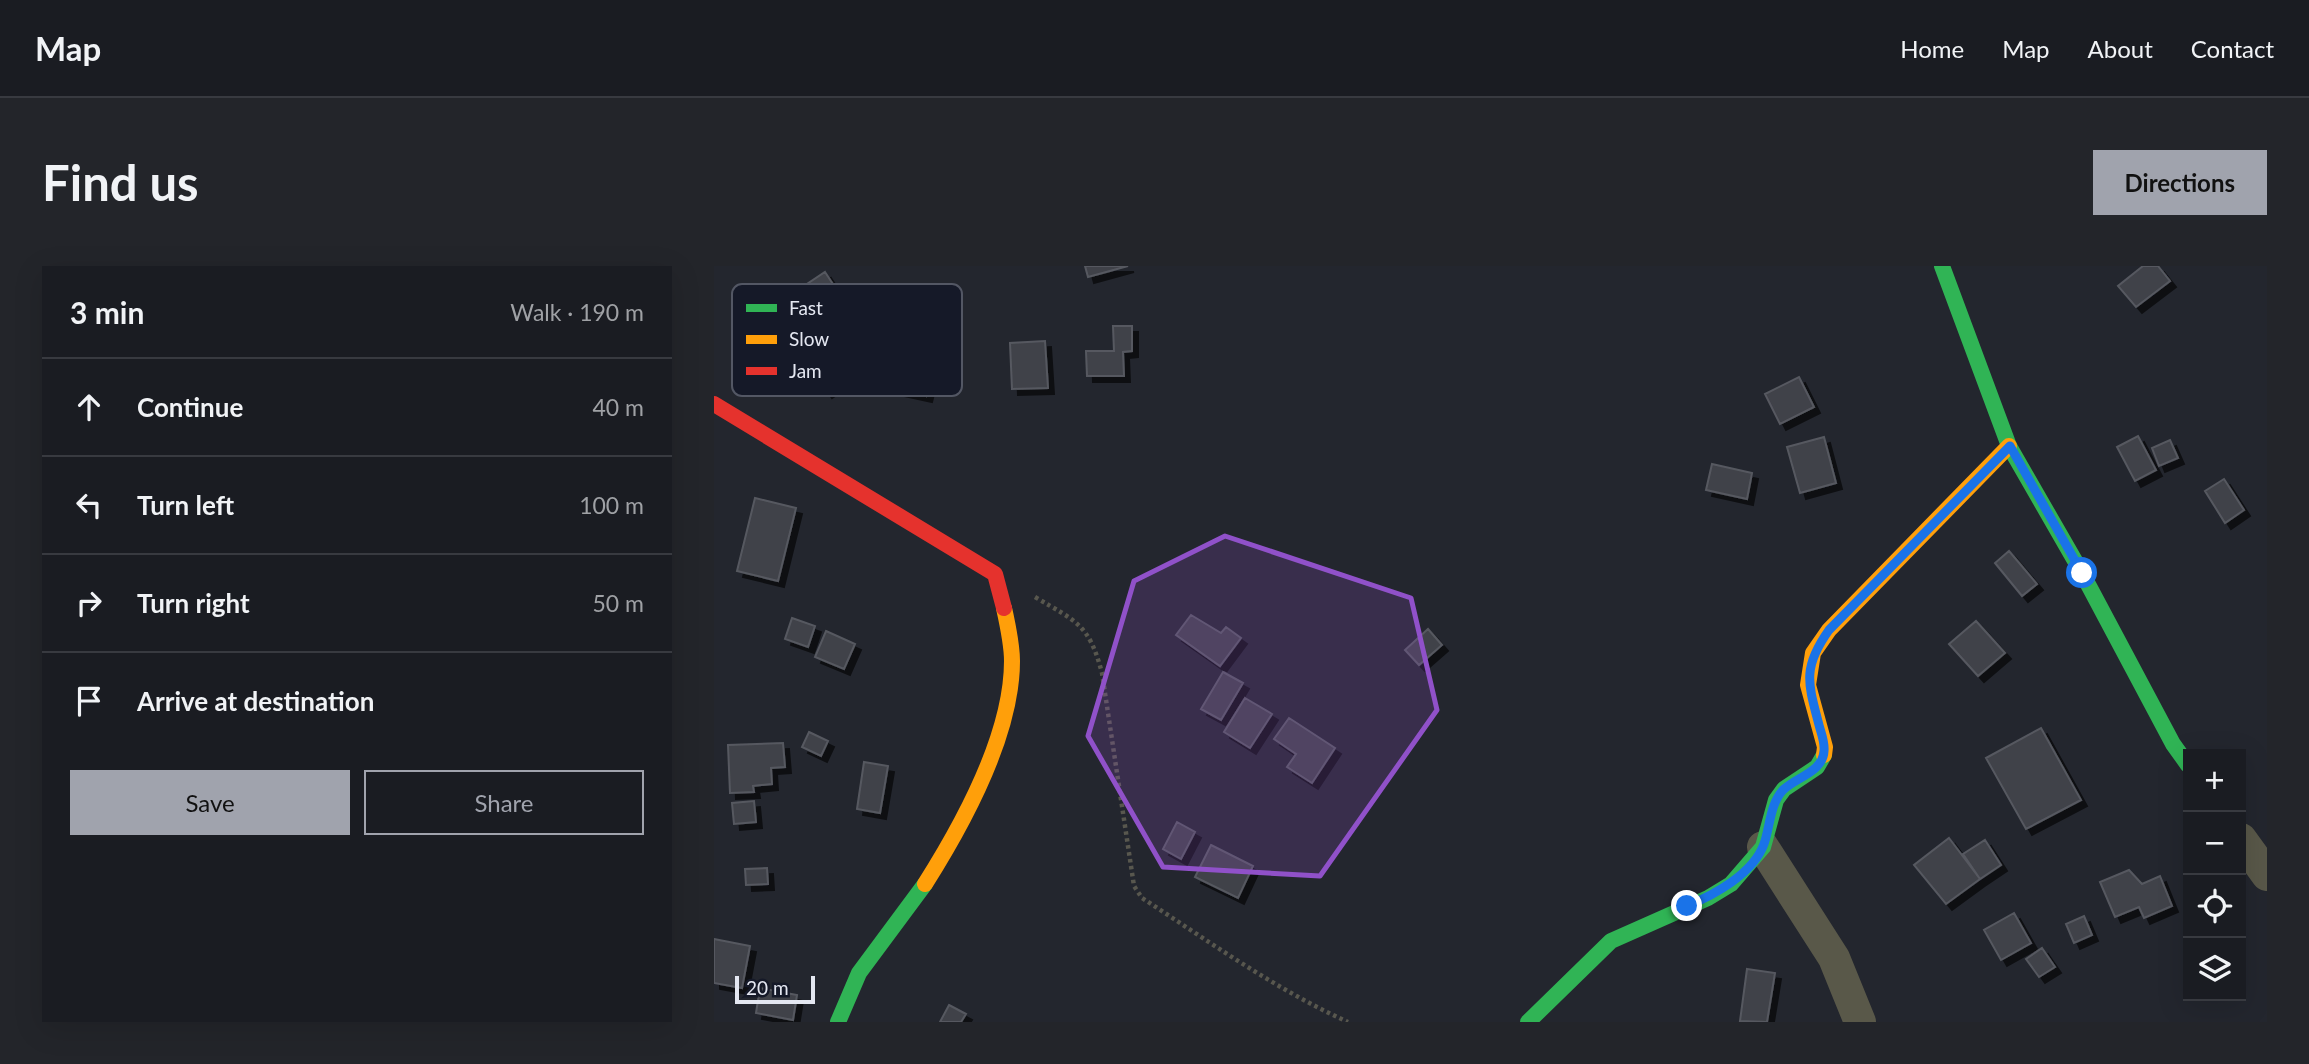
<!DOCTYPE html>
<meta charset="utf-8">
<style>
:root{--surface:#1a1c22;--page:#23252a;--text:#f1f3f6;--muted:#9fa1a5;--line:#383a40;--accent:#a0a3ad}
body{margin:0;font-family:Lato,sans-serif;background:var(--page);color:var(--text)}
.controls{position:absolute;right:21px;bottom:21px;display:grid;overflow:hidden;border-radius:0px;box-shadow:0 7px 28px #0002}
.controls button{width:63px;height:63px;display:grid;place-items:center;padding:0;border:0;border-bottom:2px solid var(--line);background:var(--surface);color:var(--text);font:35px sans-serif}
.scale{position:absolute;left:21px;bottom:18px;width:80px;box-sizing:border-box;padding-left:7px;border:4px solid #e4e7f1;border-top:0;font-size:19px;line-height:24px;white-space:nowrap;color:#e4e7f1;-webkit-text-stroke:5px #151928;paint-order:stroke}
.stop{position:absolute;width:21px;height:21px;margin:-16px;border:5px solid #1a73e8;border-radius:50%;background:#fff}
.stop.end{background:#1a73e8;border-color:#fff;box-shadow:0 2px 7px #0008}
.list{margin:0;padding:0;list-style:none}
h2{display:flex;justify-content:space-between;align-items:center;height:91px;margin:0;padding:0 28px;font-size:30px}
h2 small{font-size:23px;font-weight:400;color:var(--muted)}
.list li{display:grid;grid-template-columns:46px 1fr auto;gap:21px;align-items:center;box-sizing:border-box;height:98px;padding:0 28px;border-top:2px solid var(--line)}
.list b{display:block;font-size:26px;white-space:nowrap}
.list em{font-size:23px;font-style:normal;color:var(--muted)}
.actions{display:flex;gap:14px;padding:21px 28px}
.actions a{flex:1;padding:16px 0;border:2px solid var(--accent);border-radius:0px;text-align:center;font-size:24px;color:var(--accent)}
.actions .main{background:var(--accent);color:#111}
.icon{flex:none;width:38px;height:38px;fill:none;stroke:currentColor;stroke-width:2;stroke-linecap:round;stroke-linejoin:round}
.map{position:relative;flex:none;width:1553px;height:756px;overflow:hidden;border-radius:0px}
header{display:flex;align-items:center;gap:42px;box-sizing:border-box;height:98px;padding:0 35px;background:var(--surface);border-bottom:2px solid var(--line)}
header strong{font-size:33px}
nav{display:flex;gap:38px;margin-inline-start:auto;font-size:24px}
.intro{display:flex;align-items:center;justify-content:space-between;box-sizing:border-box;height:168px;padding:0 42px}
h1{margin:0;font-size:49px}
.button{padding:18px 32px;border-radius:0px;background:var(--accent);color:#111;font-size:24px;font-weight:700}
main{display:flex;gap:42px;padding:0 42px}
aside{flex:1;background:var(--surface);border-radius:0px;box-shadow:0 7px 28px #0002}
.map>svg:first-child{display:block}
</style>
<header>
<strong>Map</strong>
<nav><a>Home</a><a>Map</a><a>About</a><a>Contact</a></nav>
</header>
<div class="intro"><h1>Find us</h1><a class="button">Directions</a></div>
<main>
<aside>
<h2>3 min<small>Walk · 190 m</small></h2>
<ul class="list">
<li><svg class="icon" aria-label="ahead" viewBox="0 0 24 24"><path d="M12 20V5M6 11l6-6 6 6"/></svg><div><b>Continue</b></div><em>40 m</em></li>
<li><svg class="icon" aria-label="left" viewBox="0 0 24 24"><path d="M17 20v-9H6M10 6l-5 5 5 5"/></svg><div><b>Turn left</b></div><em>100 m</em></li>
<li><svg class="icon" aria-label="right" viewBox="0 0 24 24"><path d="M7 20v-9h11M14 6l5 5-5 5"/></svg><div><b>Turn right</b></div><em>50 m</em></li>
<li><svg class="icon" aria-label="arrive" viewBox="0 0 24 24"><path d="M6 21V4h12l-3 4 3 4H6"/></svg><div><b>Arrive at destination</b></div></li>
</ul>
<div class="actions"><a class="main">Save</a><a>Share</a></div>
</aside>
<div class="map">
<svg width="1553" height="756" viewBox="0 0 1553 756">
<defs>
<filter id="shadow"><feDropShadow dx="6" dy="6" stdDeviation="0" flood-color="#0009"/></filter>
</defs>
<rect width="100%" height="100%" fill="#23262e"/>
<path fill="#404249" stroke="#565960" stroke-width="2" filter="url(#shadow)" d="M371 0H414L374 11Z
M1429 0H1444L1456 15 1422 41 1404 20Z
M111 6 166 90 112 126 57 42Z
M399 60H418V85L409 86 410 110H373L372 85H400Z
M199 65 227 72 212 130 184 124Z
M331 75 334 122 298 123 296 77Z
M1085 111 1100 141 1066 158 1051 128Z
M1424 170 1442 204 1421 215 1403 181Z
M1110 171 1122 217 1086 227 1073 181Z
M1456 174 1464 192 1445 200 1438 182Z
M998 198 1038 207 1033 233 992 224Z
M1510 213 1530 244 1511 257 1491 225Z
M41 232 82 242 64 315 23 305Z
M1295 285 1323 318 1308 330 1281 297Z
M477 349 507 367 512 361 527 372 506 400 462 369Z
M78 352 101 360 94 381 71 373Z
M1262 355 1291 387 1264 410 1235 378Z
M714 363 728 379 705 399 691 384Z
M112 365 141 378 130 403 101 391Z
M509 406 529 417 507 454 487 443Z
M531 432 558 448 536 482 510 466Z
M575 452 621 482 598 517 573 501 582 488 560 473Z
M1327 462 1367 534 1312 563 1272 492Z
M95 466 114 475 107 490 88 481Z
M69 477 71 501 57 502 58 518 39 520 40 526 16 527 14 479Z
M150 496 174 500 166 547 143 543Z
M40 535 42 556 20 558 18 537Z
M463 556 481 566 467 593 449 583Z
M1235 572 1266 613 1232 638 1200 599Z
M1271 574 1287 599 1266 613 1249 588Z
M497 579 539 600 524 632 481 611Z
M53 602 54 618 32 619 31 603Z
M1415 604 1428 618 1446 610 1458 640 1430 652 1425 641 1401 651 1386 616Z
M1300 647 1317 677 1287 694 1270 664Z
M1370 650 1378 669 1360 677 1352 658Z
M0 673 36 680 28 722 0 717Z
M1328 682 1341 701 1325 711 1312 693Z
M1033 703 1061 707 1053 756 1026 755Z
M46 722 83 729 79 754 42 747Z
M235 739 252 748 247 756H226Z"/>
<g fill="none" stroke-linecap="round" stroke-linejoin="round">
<path stroke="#58574e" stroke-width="4.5" stroke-dasharray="3.5 3.5" stroke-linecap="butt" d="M321 331C363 356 375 358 388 407L420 620 428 632C496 676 561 723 634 756"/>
<path stroke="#595849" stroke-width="32" d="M1527 573 1553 609
M1049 581 1120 692 1146 756"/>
<path stroke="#30b455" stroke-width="16" d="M1228 0 1295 180 1368 307 1459 478 1474 499
M124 756 145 707 211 618
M814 756 897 675 994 632 1017 618 1049 581 1062 534 1070 523 1103 501 1110 489"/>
<path stroke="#ff9f0a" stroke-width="16" d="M1110 489 1111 481 1094 419 1099 387 1115 364 1295 180
M211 618C249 558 298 468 298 395 298 378 294 360 290 342"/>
<path stroke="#e5322d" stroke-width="16" d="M0 138 281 308 290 342"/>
</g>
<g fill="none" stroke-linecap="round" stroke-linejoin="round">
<path stroke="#1a73e8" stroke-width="9" d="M973 640C1000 629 1039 608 1050 578 1056 561 1056 538 1069 524 1082 511 1109 506 1110 485 1111 476 1107 467 1105 459 1094 417 1088 402 1115 364L1296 180 1368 307"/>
</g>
<path fill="#9051c9" fill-opacity="0.2" stroke="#9051c9" stroke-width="5" stroke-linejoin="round" d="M511 270 697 332 723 444 606 610 449 601 374 470 420 315Z"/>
<rect x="18" y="18" width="230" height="112" rx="10" fill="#151928" stroke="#535764" stroke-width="2"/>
<rect x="32" y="38" width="31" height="8" fill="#30b455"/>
<rect x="32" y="69" width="31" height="9" fill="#ff9f0a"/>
<rect x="32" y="101" width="31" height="8" fill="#e5322d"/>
<g font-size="19" fill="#e4e7f1">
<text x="75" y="49">Fast</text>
<text x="75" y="80">Slow</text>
<text x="75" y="112">Jam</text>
</g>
</svg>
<div class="controls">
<button>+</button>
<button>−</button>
<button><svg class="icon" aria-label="locate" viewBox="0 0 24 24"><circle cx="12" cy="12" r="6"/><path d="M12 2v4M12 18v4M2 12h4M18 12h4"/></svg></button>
<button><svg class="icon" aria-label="layers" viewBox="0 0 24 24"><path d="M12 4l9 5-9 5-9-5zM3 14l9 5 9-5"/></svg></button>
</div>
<div class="scale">20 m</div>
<div class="stop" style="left:1368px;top:307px"></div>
<div class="stop end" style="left:973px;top:640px"></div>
</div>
</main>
